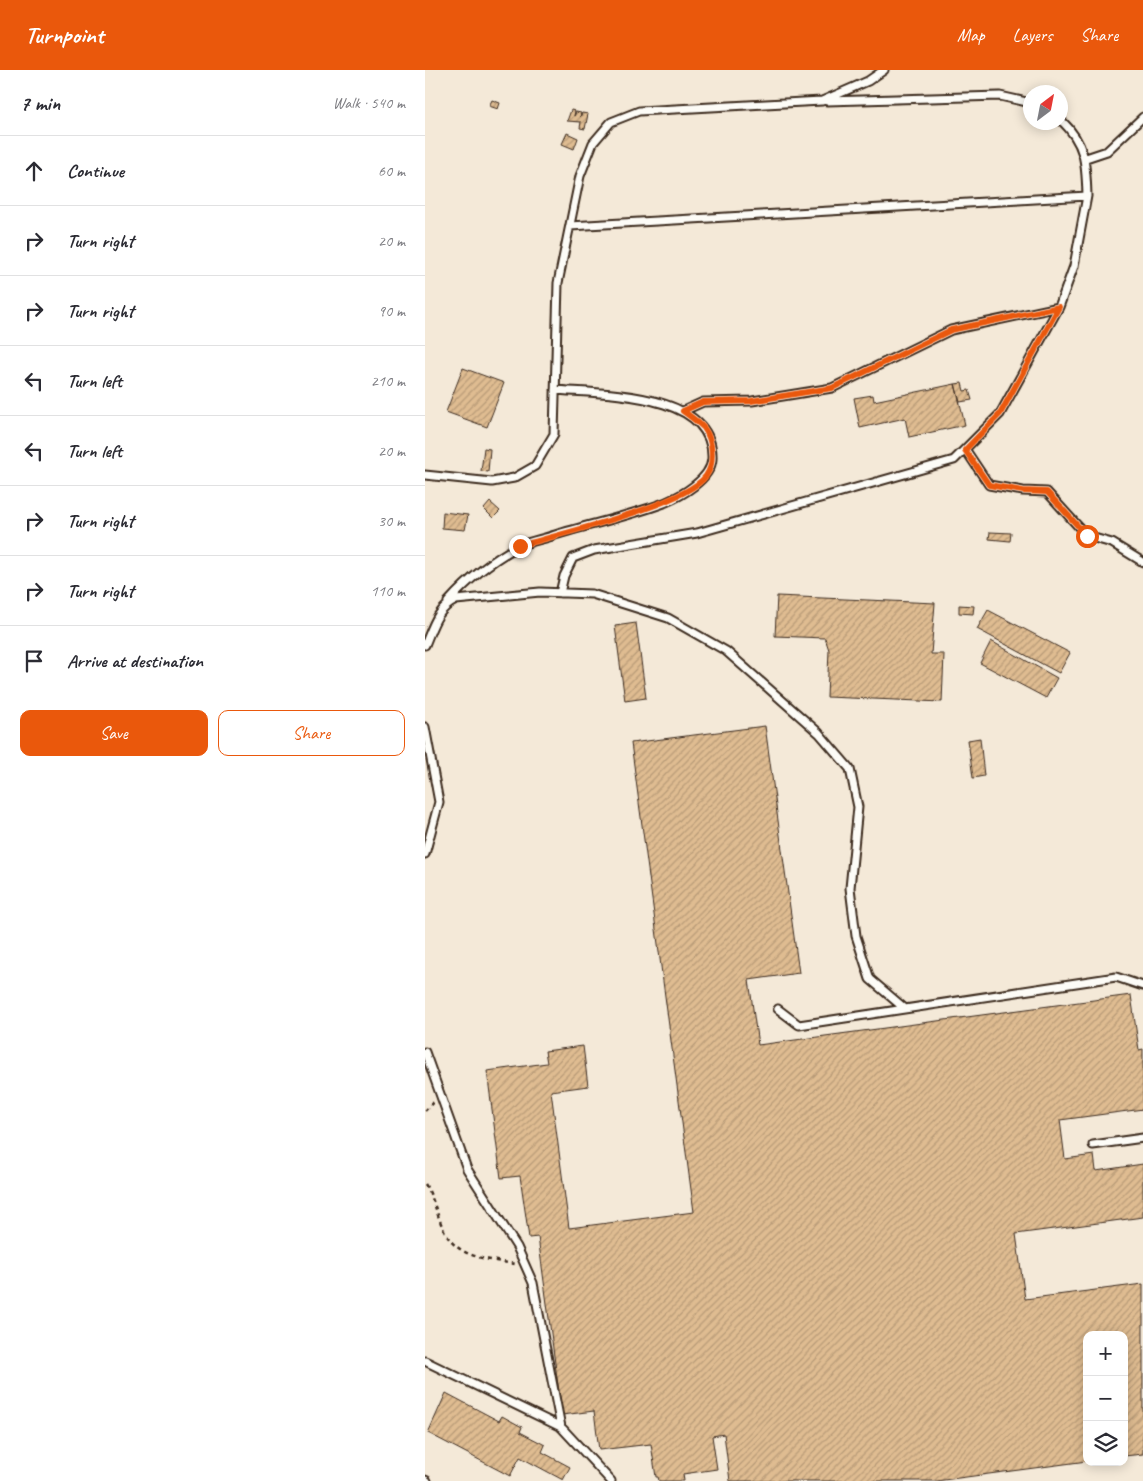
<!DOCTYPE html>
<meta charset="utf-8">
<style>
:root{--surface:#fff;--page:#f2f2f3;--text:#2b2b33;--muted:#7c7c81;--line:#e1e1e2;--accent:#ea580c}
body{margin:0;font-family:Caveat,sans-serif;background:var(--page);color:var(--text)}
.controls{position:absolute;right:15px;bottom:15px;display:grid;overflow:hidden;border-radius:10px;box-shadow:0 2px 12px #0003}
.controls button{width:45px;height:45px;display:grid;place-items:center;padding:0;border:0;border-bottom:1px solid var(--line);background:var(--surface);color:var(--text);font:25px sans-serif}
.compass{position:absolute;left:598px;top:15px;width:45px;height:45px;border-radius:50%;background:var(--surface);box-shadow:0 2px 12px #0003;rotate:32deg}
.stop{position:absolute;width:15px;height:15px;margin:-11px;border:4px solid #ea580c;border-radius:50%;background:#fff}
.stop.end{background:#ea580c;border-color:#fff;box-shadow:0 1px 5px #0008}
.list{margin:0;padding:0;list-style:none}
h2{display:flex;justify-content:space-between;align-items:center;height:65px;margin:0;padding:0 20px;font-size:21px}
h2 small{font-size:16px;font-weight:400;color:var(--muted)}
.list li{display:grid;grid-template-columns:32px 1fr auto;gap:15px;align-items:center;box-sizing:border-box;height:70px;padding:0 20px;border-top:1px solid var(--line)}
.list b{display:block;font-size:19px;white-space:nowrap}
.list em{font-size:16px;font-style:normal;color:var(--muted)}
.actions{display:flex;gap:10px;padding:15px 20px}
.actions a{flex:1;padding:11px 0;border:1px solid var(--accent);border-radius:10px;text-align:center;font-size:18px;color:var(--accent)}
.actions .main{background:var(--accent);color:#fff}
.icon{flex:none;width:28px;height:28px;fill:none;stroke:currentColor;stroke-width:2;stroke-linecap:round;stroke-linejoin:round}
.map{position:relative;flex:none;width:718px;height:1411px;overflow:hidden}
header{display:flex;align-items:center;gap:30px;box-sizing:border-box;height:70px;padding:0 25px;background:var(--accent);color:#fff}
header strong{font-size:24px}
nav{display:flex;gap:28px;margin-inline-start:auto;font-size:18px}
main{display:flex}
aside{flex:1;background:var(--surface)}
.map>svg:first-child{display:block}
</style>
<header>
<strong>Turnpoint</strong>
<nav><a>Map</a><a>Layers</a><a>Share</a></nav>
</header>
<main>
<aside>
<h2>7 min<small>Walk · 540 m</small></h2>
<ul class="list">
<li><svg class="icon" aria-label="ahead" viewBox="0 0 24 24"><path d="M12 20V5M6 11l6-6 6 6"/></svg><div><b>Continue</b></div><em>60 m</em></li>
<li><svg class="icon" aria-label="right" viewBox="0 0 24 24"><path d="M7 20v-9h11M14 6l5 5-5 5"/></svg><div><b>Turn right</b></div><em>20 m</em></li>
<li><svg class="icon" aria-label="right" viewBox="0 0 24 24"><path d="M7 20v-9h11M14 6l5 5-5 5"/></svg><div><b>Turn right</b></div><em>90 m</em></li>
<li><svg class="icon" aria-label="left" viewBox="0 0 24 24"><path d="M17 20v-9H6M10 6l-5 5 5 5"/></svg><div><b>Turn left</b></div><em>210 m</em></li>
<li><svg class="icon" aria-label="left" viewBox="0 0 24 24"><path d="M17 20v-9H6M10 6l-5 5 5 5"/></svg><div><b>Turn left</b></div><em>20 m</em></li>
<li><svg class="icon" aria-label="right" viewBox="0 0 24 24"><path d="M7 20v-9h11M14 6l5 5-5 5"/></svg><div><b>Turn right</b></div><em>30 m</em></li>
<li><svg class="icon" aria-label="right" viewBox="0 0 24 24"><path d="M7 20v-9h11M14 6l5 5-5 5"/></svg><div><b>Turn right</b></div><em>110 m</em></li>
<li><svg class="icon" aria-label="arrive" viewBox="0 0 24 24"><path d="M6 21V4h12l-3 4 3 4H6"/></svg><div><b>Arrive at destination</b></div></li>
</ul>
<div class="actions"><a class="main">Save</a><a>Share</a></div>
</aside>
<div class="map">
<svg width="718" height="1411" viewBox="0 0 718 1411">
<defs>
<pattern id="building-hatch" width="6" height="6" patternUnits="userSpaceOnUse" patternTransform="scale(1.25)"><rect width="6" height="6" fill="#dfbc91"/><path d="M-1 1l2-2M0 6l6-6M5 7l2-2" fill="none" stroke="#b69976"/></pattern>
</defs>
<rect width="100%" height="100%" fill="#f4e9d8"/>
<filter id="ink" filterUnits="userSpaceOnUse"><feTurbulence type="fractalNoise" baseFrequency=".02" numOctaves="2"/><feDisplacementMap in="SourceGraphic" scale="10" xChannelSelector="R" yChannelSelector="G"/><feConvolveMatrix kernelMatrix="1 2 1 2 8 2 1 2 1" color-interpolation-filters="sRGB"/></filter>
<g filter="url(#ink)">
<path fill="url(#building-hatch)" stroke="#3b2a1e" d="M67 30 75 33 73 39 64 36Z
M146 40 150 41 149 46 151 42 156 43 155 47 157 43 163 44 160 59 155 58 156 52 142 51Z
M142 63 153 68 149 79 137 74Z
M38 298 79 313 62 357 21 342Z
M537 313 539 321 544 320 547 330 535 332 530 314Z
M530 314 540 355 484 367 480 348 435 358 429 328 448 325 449 331Z
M59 378 65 379 63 402 56 401Z
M65 432 75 441 68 448 59 439Z
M18 442 43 445 40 460 17 458Z
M565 462 586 463 585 471 564 469Z
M352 526 510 533 506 584H519L517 632 402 627 404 580 400 568 350 566Z
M534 535 549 536 548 544 534 543Z
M563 540 645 583 634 603 552 559Z
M211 553 221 628 200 631 190 556Z
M566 571 632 608 621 628 555 593Z
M340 656 374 903 324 910 333 975 706 925 714 980 718 979V1039L635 1050 640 1089 669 1085 671 1101 718 1094V1147L591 1164 600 1229 718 1214V1384L699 1386V1265H662V1391L511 1411H305L299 1364 287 1366 292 1399 258 1404 259 1411H234L233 1407H231L226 1374 174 1380 169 1341 137 1345 113 1167 104 1168 95 1106 76 1108 62 1001 122 993 120 981 158 976 163 1016 126 1021 144 1158 269 1142 206 673Z
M555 668 559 706 548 708 543 670Z
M21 1323 74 1351 77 1346 97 1357 95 1362 120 1375 117 1382 145 1397 138 1410 95 1387 85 1406 3 1363Z"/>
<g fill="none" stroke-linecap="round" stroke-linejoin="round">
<g stroke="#3b2a1e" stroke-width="11">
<path id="service" d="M402 31 575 26 606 33
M661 88 682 81 718 47
M145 156 662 126C661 94 661 74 636 50
M258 341 278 332 327 331 407 318 526 260 634 237 649 196 662 126
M540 379 564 415 598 421 622 422 662 466 687 473 718 492
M0 405 67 412 89 408 110 396 129 364 133 213 155 106 168 73 186 52 214 41 397 31 443 11 459 0
M135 523 139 506 148 488 169 480 272 463 529 390 575 344 634 237
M23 532C43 510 67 490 94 476 105 471 119 469 130 465 166 454 204 446 239 433 256 426 286 409 287 389 290 321 176 324 130 320
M0 575C8 556 12 539 31 530L115 522 167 524 243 548 301 581 394 663 425 699 433 737 425 818 431 866 445 909 479 938
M0 657 14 732 0 784
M353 939 374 955 691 907 718 916
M0 982 42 1099 92 1177 108 1213 136 1357
M668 1075 718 1068
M0 1291 136 1357 186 1411
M0 1410 2 1411"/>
</g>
<path stroke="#3b2a1e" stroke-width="2.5" stroke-dasharray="4 4" stroke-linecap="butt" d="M0 1041 9 1031
M0 1114C10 1130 12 1148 21 1164 34 1188 66 1190 90 1194"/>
<use href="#service" stroke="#fdfcf7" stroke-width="7"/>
</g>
</g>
<g fill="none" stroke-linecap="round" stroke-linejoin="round" filter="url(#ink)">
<path stroke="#ea580c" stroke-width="6" d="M95 476C134 464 260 435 281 406 290 394 288 370 279 358 273 352 265 346 258 341L278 332 326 331 407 318 526 260 634 237 575 344 540 380 564 415 598 421 622 422 662 466"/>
</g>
</svg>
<div class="controls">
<button>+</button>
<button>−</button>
<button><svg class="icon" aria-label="layers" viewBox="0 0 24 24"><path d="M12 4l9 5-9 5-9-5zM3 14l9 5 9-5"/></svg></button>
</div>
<svg class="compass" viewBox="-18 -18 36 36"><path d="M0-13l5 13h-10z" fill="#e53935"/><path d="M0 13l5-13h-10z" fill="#7c7c81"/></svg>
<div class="stop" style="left:662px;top:466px"></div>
<div class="stop end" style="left:95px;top:476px"></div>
</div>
</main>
